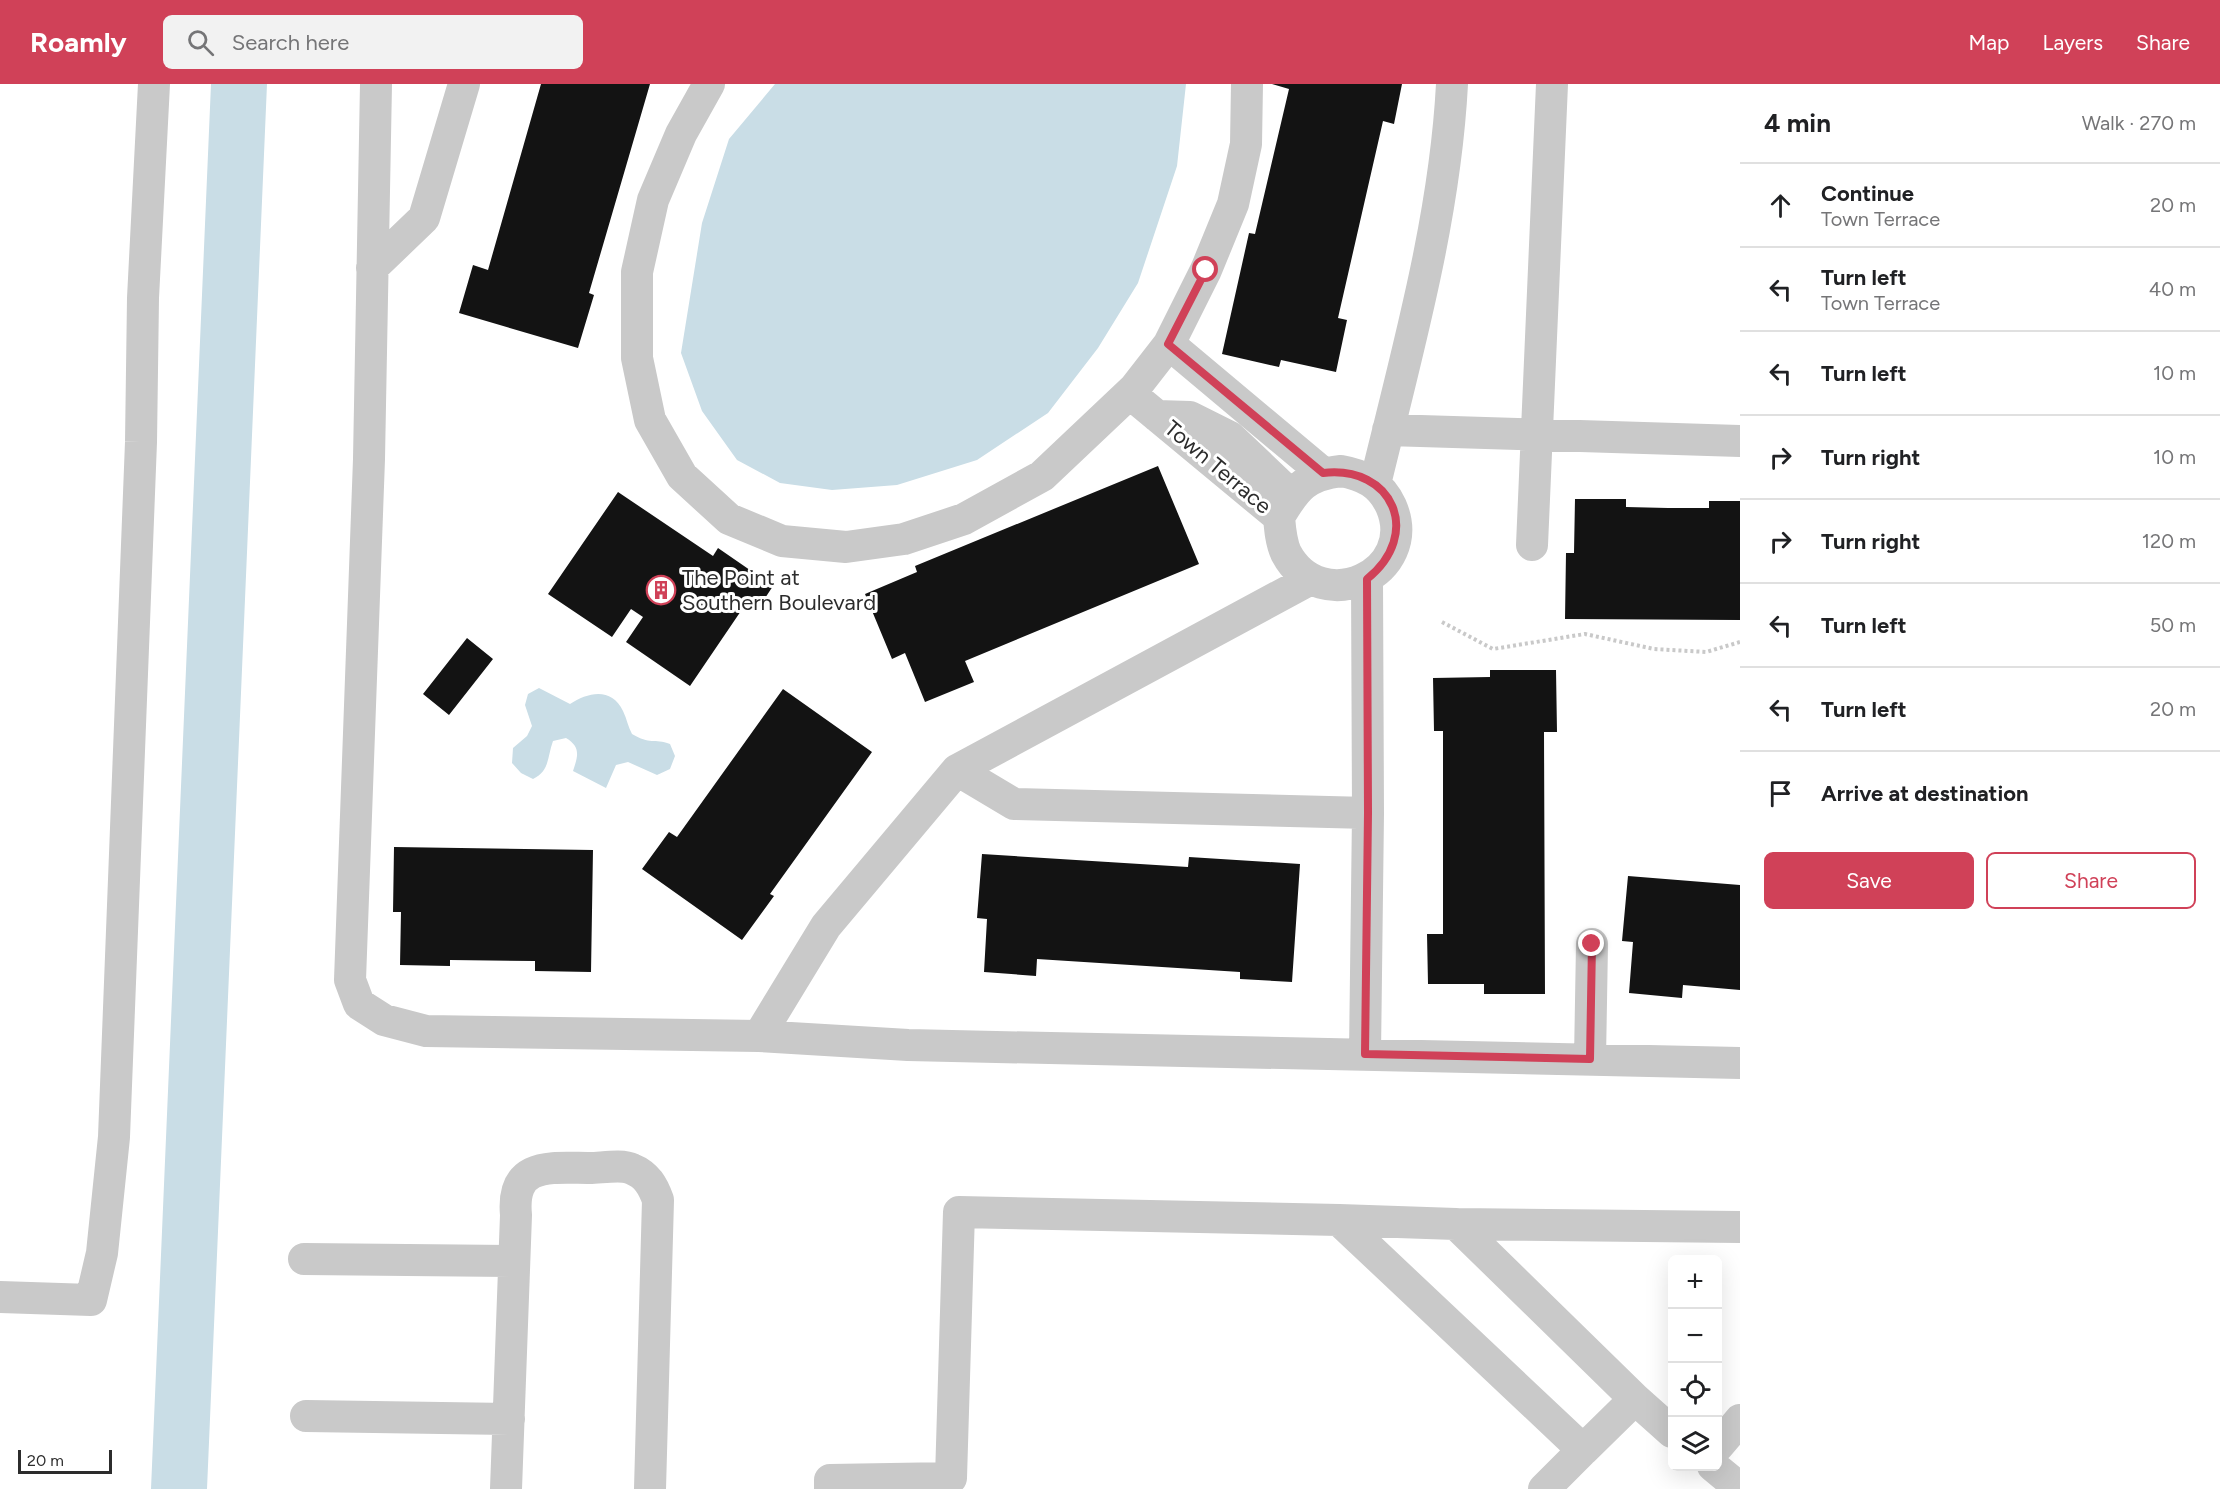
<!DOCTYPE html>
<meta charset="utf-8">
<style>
:root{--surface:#fff;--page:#f2f2f2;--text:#202124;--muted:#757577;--line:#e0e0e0;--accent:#d04158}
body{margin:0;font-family:Figtree,sans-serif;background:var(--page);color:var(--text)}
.controls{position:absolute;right:18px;bottom:18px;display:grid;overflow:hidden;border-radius:9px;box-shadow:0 6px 24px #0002}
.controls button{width:54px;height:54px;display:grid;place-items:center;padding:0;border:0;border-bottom:2px solid var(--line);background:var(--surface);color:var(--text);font:30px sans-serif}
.scale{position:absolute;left:18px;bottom:15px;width:94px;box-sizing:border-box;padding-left:6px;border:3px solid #2c2c2c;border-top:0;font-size:16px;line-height:21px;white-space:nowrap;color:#2c2c2c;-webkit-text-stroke:4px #fff;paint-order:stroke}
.stop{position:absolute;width:18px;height:18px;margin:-14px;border:4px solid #d04158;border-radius:50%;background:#fff}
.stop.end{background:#d04158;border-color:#fff;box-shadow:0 2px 6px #0008}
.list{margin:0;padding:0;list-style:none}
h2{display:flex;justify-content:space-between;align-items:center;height:78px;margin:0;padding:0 24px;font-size:26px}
h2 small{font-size:20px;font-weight:400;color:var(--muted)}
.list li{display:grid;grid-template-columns:39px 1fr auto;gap:18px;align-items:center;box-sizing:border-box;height:84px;padding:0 24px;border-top:2px solid var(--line)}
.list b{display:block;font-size:22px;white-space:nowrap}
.list p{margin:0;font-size:20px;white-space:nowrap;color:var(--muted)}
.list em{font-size:20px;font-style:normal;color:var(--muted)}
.actions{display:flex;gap:12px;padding:18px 24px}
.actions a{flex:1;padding:14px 0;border:2px solid var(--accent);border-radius:9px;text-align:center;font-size:21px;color:var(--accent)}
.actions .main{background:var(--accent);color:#fff}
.icon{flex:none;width:33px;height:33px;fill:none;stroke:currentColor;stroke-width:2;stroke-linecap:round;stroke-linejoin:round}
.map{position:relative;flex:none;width:1740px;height:1405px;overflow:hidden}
header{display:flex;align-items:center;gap:36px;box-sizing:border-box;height:84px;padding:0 30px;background:var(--accent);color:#fff}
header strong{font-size:28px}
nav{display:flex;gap:33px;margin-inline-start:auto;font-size:21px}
.search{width:420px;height:54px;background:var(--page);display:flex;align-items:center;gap:15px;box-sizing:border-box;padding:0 21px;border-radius:9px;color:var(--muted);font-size:22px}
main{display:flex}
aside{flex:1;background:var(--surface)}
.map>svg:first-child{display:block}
</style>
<header>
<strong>Roamly</strong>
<div class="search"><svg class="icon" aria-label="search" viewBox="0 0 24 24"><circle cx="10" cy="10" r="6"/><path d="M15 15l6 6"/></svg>Search here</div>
<nav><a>Map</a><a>Layers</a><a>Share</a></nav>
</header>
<main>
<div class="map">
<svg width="1740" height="1405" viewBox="0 0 1740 1405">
<rect width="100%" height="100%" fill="#fff"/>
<path fill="#c9dde6" d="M211 0H267L207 1405H151Z
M775 0H1186L1177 82 1138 199 1098 264 1048 329 977 376 897 401 832 406 780 399 737 376 702 327 681 269 702 139 729 55Z
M539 604 570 620C588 608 612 603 623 627 627 635 628 643 632 650 650 661 654 654 670 660L675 672 670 685 657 691 628 678 616 681 606 704 573 687C578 672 581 663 566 654L553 657C547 673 550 687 533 695L521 689 512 679 513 664 527 652 532 642 525 621 528 610Z"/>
<path fill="#131313" d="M541 0H650L589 209 594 211 578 264 459 229 473 181 488 186Z
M1272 0H1402L1394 40 1383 37 1338 234 1347 236 1336 288 1281 276 1279 283 1222 270 1249 149 1255 150 1289 5Z
M1158 382 1199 480 965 577 974 598 925 618 905 569 892 575 865 510 917 488 915 482Z
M618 408 713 472 718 464 773 502 756 528 745 521 690 602 626 558 643 533 631 525 612 553 548 510Z
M1575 415H1626V423L1668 424H1709V417H1740V536L1565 535 1566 469H1574Z
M467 554 493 575 449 631 423 610Z
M1490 586H1556L1557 648H1544L1545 910H1484V900H1428L1427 850H1443V647H1434L1433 594 1490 593Z
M783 605 872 668 770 810 774 812 742 856 642 785 669 748 677 753Z
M394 763 593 766 591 888 535 887V877L450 876V882L400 881 401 828H393Z
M982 770 1188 783 1189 773 1300 780 1292 898 1240 895V888L1037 875 1036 892 984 888 987 835 977 834Z
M1628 792 1740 801V906L1683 901 1682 914 1629 909 1633 858 1622 857Z"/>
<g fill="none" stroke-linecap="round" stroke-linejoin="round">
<path stroke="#c9c9c9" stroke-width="4" stroke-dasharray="3 3" stroke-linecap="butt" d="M1442 538 1493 565 1585 550 1654 565 1706 568 1740 558"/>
<path stroke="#c9c9c9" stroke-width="32" d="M376 0 369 375 350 896 359 920 384 936 426 947 759 952 826 842 957 686 1311 495
M709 0 681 50 653 116 637 188V274L650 336 682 392 729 435 782 457 846 463 904 455 964 435 1042 392 1134 305 1169 260 1206 186 1233 120 1246 60 1247 0
M372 184 424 134 464 0
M1169 260 1323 389
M1134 305 1139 317 1279 433
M1157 332 1190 333 1230 353 1291 411
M1388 346 1740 357
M1341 387C1364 391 1381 400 1391 422 1420 489 1321 535 1286 469 1281 458 1280 445 1279 433 1296 404 1306 391 1341 387Z
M1375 400C1407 268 1445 135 1452 0
M1532 461 1552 0
M1367 495 1368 729
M957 686 1014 720 1368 729 1365 970
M759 952 908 961 1740 979
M1590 975 1592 860
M1456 1140 1740 1143
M304 1175 514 1177
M0 1213 91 1216 102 1169 114 1053 141 358 143 214 154 0
M1635 1315 1583 1366 1339 1136 1456 1140 1635 1315 1672 1348
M306 1332 509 1335
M1718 1362 1740 1336
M1713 1382 1730 1396 1733 1405
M506 1405 516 1131C511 1077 551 1084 590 1084 601 1084 622 1080 632 1085 647 1091 653 1102 658 1116L650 1405
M830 1405V1396L951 1394 959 1128 1339 1136
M1544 1405 1583 1366"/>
</g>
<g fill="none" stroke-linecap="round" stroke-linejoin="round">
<path stroke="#d04158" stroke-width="8" d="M1206 186 1168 260 1323 389C1393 381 1423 450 1367 495L1368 729 1365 970 1590 975 1592 860"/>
</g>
<defs>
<g id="building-ring" transform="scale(1.5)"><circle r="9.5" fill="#fff" stroke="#d04158" stroke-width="1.5"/><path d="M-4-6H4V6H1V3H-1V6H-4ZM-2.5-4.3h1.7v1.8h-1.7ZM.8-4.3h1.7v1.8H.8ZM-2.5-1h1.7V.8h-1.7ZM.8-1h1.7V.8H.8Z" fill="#d04158"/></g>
</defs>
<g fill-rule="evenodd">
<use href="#building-ring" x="661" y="506"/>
</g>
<g text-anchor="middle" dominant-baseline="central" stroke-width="6" stroke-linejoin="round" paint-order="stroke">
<g font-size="22" fill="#2c2c2c" stroke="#fff">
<text transform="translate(1218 383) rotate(40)">Town Terrace</text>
</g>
<g font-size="22" fill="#2c2c2c" stroke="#fff" text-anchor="start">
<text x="682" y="493">The Point at<tspan x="682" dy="25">Southern Boulevard</tspan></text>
</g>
</g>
</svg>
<div class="controls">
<button>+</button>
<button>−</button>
<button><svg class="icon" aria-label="locate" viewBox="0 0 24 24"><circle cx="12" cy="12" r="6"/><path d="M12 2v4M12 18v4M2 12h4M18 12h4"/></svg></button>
<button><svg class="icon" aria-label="layers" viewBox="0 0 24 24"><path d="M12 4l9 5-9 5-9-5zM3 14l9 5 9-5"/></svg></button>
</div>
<div class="scale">20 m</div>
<div class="stop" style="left:1206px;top:186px"></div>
<div class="stop end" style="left:1592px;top:860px"></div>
</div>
<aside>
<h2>4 min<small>Walk · 270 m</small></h2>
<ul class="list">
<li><svg class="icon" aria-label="ahead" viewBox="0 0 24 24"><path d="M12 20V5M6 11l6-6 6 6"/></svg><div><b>Continue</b><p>Town Terrace</p></div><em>20 m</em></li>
<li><svg class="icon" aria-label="left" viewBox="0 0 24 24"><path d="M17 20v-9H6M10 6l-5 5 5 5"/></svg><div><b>Turn left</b><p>Town Terrace</p></div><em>40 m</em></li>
<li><svg class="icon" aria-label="left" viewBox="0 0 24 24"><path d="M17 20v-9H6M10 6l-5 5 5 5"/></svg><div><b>Turn left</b></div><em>10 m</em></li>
<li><svg class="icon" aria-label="right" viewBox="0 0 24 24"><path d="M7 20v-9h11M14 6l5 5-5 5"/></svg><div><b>Turn right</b></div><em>10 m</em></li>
<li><svg class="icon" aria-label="right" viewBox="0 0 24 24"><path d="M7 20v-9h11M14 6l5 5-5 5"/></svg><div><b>Turn right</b></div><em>120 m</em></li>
<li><svg class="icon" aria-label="left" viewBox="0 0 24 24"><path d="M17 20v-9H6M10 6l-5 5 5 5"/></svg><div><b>Turn left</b></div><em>50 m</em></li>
<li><svg class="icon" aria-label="left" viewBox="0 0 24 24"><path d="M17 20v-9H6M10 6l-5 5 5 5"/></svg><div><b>Turn left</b></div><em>20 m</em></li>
<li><svg class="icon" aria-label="arrive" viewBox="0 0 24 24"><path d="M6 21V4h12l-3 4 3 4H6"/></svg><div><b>Arrive at destination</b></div></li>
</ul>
<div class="actions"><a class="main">Save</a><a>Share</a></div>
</aside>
</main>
